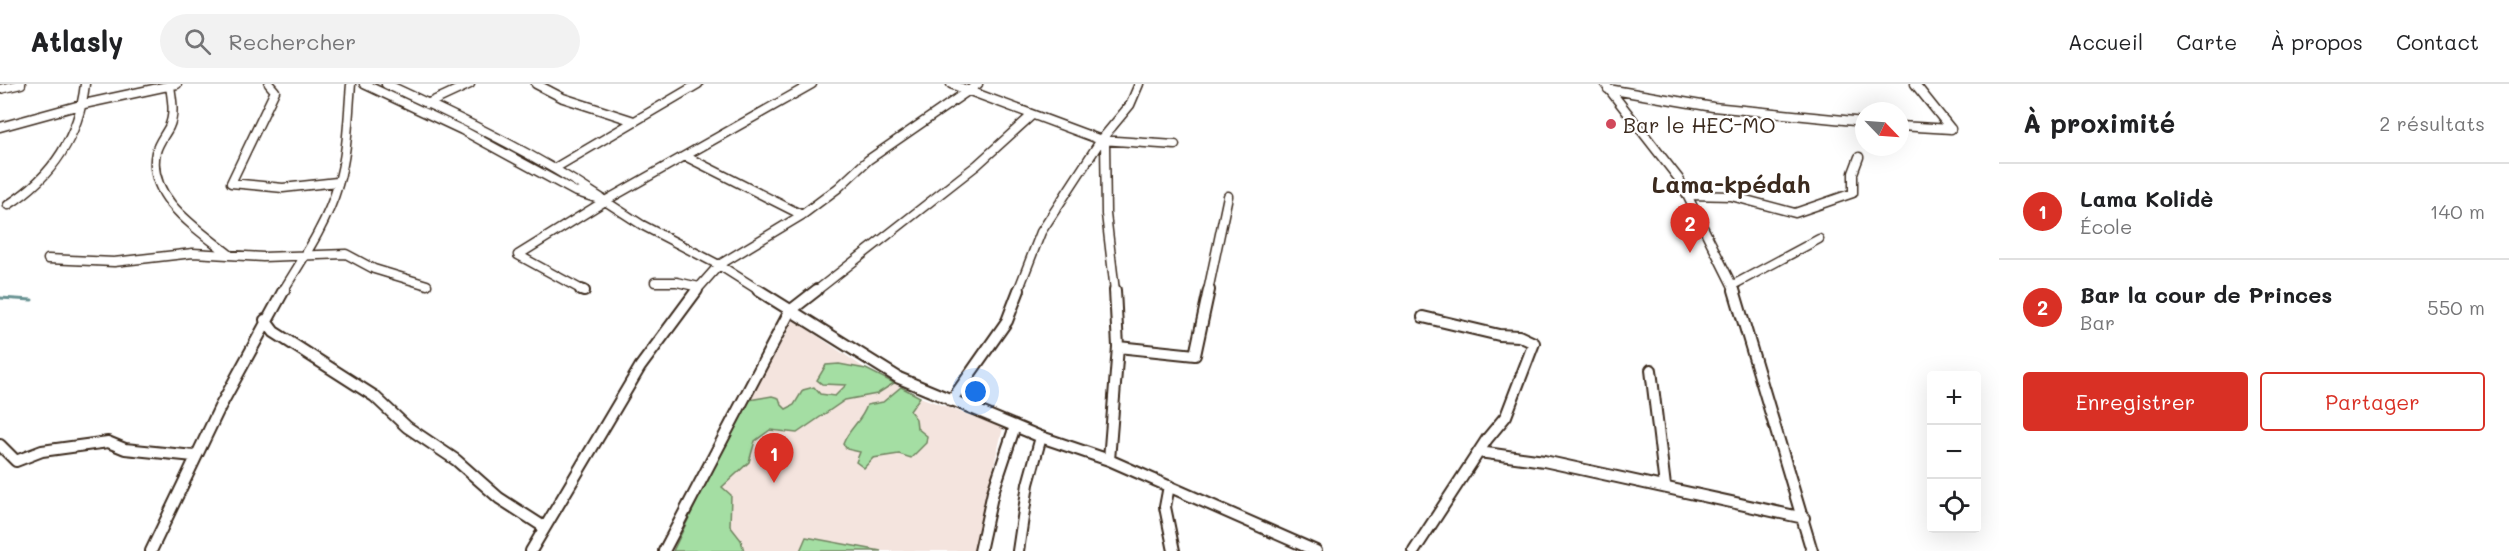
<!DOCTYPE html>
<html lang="fr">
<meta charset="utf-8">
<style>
:root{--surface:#fff;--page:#f2f2f2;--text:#202124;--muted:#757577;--line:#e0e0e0;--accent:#d93025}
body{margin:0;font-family:Mali,sans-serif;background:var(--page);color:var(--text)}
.controls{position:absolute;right:18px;bottom:18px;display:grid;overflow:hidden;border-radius:6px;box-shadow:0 6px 24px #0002}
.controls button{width:54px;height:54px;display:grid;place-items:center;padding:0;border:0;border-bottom:2px solid var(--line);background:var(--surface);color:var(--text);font:30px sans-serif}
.compass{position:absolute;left:1855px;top:18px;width:54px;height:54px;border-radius:50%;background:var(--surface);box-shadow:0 6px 24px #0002;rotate:115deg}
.you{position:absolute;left:976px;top:308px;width:21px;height:21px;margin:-15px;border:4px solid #fff;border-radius:50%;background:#1a73e8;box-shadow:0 0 0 9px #1a73e833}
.badge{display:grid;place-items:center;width:39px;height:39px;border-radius:50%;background:var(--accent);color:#fff;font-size:20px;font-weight:700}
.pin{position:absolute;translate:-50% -50px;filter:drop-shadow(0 2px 3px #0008)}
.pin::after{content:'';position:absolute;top:32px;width:21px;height:18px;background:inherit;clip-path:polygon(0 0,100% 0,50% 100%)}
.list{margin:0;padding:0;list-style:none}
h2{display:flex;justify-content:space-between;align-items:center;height:78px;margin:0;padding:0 24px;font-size:26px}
h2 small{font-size:20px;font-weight:400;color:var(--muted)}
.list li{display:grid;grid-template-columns:39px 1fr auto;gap:18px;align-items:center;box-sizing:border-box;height:96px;padding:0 24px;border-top:2px solid var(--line)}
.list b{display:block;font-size:22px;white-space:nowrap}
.list p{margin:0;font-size:20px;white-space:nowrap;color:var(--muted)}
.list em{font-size:20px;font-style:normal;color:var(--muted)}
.actions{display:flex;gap:12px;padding:18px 24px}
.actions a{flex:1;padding:14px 0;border:2px solid var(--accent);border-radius:6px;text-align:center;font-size:21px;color:var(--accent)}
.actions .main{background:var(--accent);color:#fff}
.icon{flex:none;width:33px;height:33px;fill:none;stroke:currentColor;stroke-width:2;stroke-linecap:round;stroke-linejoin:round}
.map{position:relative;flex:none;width:1999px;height:467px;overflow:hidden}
header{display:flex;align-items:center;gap:36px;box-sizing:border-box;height:84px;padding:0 30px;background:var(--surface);border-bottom:2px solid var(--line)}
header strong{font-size:28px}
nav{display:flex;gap:33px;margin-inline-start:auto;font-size:21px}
.search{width:420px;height:54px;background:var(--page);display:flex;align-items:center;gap:15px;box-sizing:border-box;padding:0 21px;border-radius:33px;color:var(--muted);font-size:22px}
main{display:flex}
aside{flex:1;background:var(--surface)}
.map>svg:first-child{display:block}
</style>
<header>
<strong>Atlasly</strong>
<div class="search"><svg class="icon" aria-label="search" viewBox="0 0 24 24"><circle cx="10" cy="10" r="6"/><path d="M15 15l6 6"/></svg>Rechercher</div>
<nav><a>Accueil</a><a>Carte</a><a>À propos</a><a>Contact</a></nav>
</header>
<main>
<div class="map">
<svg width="1999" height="467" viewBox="0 0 1999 467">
<rect width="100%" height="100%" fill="#fff"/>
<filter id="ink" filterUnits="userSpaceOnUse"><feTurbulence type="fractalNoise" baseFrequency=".0167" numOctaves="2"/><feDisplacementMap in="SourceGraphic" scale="12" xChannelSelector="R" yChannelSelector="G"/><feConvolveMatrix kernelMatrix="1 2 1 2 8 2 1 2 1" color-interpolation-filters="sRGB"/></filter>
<g filter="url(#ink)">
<path fill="#f4e4de" d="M794 236 866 285 920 313 1003 344 973 467H673L723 363Z"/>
<path fill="#a4dea3" stroke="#708460" stroke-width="1.5" d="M839 280 866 285 894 299 877 310 845 316 797 349 770 346 755 357 749 378 722 403 731 411 730 442 741 456 744 467H673L723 363 749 316 772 312 779 314 781 320 786 325 794 321 803 306 814 303 820 310 835 312 846 301 822 300 817 296 826 281Z
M901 303 920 313 910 327 916 335 917 344 927 352 926 359 911 374 899 370 873 374 864 384 856 378 860 368 847 365 843 360C849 344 862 337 867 321L883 318Z
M806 453 881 467H800Z"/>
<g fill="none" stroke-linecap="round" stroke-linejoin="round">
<path stroke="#699393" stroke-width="3" d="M0 214 32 216"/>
<g stroke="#3b2a1e" stroke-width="11">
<path id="minor-far1" d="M269 0 275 7 231 99 283 104 337 98
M364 0 462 46 574 107 605 117 642 141 719 181 760 207
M386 0C460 34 533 69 601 114
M536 0 563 14 634 37
M951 0 1101 56 1175 61
M1605 0 1679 95 1735 207
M1915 0 1951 45
M170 2C172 16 175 30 169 43 165 51 158 59 156 68 146 114 199 146 230 171
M0 5 21 0
M1608 5 1713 23 1864 38
M427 20 470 0
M1900 42 1951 45
M0 43 84 20 177 0
M1105 57 1106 130 1115 207
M685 72 802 131
M555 84 698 0
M1689 111 1731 112 1795 129 1853 109V89L1859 73
M8 121C52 93 79 52 85 0
M518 171 605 117 812 0
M518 171 584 207
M48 175 114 178 193 169 263 173 346 170 374 185 427 201
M655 198H677L699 203
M1733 201 1819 155
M283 207C304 173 327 139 338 101 348 68 348 34 351 0
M696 207 719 181 802 131 838 104 868 76 978 0
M816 207 977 81 1031 32
M1018 207 1041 148 1101 56 1130 21 1139 0
M1208 207 1228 112"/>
</g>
<g stroke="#3b2a1e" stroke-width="14">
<path id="minor" d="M581 206 584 207
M758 206 899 294 1041 353 1109 376 1316 467
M1734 206 1812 467
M265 236 274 248 374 312 407 343 456 376 499 414 544 443
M1118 263 1195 271 1209 206
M1651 286 1665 402
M951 317 1007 237 1019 206
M0 361 16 377 42 367 108 358 125 365 194 372
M1479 368 1544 377 1804 434
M1109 376 1118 263 1115 206
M1169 402 1165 423 1174 467
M151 467 220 323 284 206
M531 467 640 283 697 206
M664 467 790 227 817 206
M980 467 993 408 1015 342
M1018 467 1028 400 1041 353
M1414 467 1487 355 1506 332 1534 259 1519 252 1499 251 1423 233"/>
</g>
<use href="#minor-far1" stroke="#fff" stroke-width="8"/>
<use href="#minor" stroke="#fff" stroke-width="10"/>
</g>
</g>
<circle fill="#d1495b" stroke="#fff" stroke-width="2" cx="1611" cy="40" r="6"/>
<g text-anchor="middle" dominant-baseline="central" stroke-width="4.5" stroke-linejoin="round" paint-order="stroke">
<g font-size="21" fill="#3b2a1e" stroke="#fff" text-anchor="start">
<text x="1623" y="40">Bar le HEC-MO</text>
</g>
<g font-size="24" font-weight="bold" fill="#3b2a1e" stroke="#fff">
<text x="1731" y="99">Lama-kpédah</text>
</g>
</g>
</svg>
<div class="controls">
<button>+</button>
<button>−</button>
<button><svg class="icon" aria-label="locate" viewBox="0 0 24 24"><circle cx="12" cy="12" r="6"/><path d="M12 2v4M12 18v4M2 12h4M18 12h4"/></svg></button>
</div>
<svg class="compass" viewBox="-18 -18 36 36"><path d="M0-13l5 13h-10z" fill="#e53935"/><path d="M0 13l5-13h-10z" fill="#757577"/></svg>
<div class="you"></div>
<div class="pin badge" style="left:774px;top:399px">1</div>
<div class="pin badge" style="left:1690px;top:169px">2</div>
</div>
<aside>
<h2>À proximité<small>2 résultats</small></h2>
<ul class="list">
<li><span class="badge">1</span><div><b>Lama Kolidè</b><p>École</p></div><em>140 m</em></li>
<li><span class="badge">2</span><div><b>Bar la cour de Princes</b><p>Bar</p></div><em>550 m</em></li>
</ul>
<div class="actions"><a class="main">Enregistrer</a><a>Partager</a></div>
</aside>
</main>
